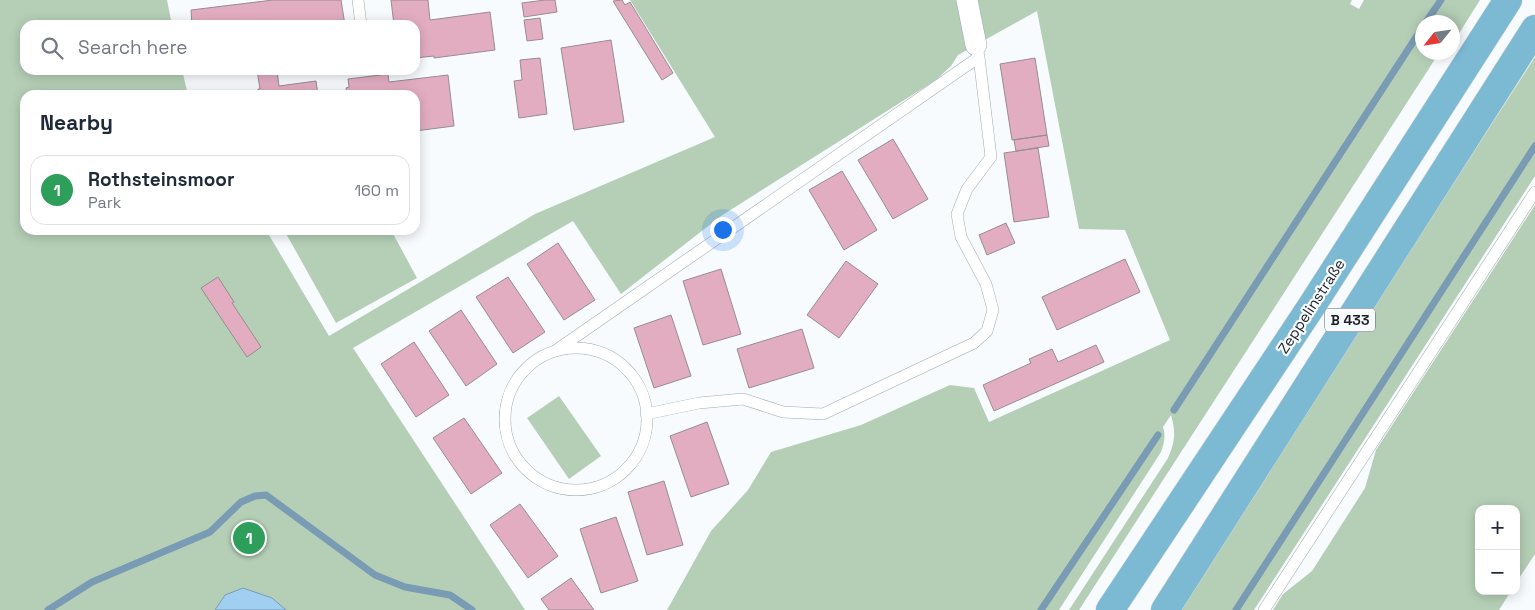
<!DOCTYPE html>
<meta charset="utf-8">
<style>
:root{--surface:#fff;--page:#f6f6f7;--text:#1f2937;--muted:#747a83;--line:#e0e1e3;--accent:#cf3e54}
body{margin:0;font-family:"Space Grotesk",sans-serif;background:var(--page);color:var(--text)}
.controls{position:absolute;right:15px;bottom:15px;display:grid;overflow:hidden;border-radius:10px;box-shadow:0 2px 12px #0003}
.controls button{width:45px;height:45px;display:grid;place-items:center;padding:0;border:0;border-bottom:1px solid var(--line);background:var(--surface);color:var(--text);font:25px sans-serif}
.compass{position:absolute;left:1415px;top:15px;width:45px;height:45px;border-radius:50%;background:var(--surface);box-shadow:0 2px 12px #0003;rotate:240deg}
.you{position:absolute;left:722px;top:229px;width:18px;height:18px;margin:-12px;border:4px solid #fff;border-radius:50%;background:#1a73e8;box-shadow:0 0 0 8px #1a73e833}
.badge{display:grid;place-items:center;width:32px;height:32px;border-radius:50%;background:var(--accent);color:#fff;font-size:16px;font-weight:700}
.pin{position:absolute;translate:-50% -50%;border:2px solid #fff;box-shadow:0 1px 5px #0006}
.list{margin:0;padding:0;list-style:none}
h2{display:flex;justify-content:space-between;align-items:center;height:65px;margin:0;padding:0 20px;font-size:21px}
h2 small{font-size:16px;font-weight:400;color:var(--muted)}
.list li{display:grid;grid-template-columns:32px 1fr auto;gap:15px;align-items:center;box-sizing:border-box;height:70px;margin:0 10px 10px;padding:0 10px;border:1px solid var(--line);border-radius:15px}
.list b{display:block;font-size:19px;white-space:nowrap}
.list p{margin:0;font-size:16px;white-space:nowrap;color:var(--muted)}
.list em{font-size:16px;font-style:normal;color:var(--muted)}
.icon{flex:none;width:28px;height:28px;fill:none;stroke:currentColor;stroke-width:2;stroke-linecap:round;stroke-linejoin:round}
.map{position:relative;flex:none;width:1535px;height:610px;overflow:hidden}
.search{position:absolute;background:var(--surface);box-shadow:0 2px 12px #0003;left:20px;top:20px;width:400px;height:55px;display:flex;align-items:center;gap:12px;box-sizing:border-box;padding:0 18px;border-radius:15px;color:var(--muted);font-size:19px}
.panel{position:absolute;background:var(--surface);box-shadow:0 2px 12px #0003;left:20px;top:90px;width:400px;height:145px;border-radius:15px}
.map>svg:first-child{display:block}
</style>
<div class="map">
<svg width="1535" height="610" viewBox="0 0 1535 610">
<rect width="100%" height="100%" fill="#f7fbfe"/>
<path fill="#b5cfb6" d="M0 0H167L172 25H25V70H182L188 95H25V230H266L329 336 535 214 715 137 630 0H1352L1350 4 1359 9 1364 0H1480L1453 43 1452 22H1422V52L1446 53 1444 56 1439 53 1079 610H1069L1168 458C1175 441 1176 433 1171 415L1163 427C1166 436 1164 444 1161 452L1059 610H667L711 531 748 490 771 452 861 425 950 385 974 388 989 422 1170 340 1125 230 1079 229 1037 11 958 55 951 66 936 80 721 216 621 294 573 221 353 348 525 610H0Z
M1535 57V176L1254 610H1178Z
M1535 205V554L1516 583V509H1479V591H1511L1499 610H1273L1283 594 1312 571 1365 488 1376 450Z
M284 230H391L417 278 336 323Z
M559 396 601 456 569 479 527 418Z"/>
<path fill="#a0cff1" stroke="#799bb4" d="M243 588 272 598 286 610H215L225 595Z"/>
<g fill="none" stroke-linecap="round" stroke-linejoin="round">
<path stroke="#799bb4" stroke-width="7" d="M1426 22 1441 0
M1174 410 1422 28
M48 610 92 582 210 532 241 502 255 496 266 495 375 575 405 587 450 595 472 610
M1041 610 1158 435
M1236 610 1535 146"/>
</g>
<path fill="#e3adc1" stroke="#978c90" d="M273 0H341L345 25H192L191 10Z
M391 0H428L430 20 490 12 495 50 434 58V56L415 58V25H394Z
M545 0H555L557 12 524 17 522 3Z
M622 0 625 5 630 2 673 73 662 80 613 1Z
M540 18 543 39 527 41 524 20Z
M611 40 624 122 574 130 561 48Z
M540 58 547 114 519 118 514 81 522 80 520 60Z
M1035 58 1047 135 1012 140 1000 64Z
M257 70H277L279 86 316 81 318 95H259L258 89H260Z
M388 74 389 82 448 75 454 126 415 131V95H347L346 88 349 87 348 79Z
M1047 135 1049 146 1016 151 1014 140Z
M893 139 928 199 893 219 858 160Z
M1038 148 1049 217 1014 222 1004 153Z
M842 171 877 230 844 250 809 190Z
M1006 223 1015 243 987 255 979 235Z
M558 243 595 300 564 320 527 264Z
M1125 259 1140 292 1057 330 1042 297Z
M846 261 878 284 839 338 807 315Z
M721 269 741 334 703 345 683 281Z
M218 277 234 302 232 303 261 347 247 357 201 288Z
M508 277 545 332 513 353 476 297Z
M461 310 497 364 466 386 429 331Z
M671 315 691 376 654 388 634 328Z
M802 329 814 368 749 388 737 349Z
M414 342 449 395 416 417 381 364Z
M1096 345 1104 362 994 411 983 385 1031 363 1029 359 1052 349 1058 362Z
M464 418 502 473 471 494 433 438Z
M707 422 729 484 691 497 670 436Z
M664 481 683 545 647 555 628 492Z
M520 504 558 556 528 578 490 525Z
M616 517 638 581 601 593 580 529Z
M571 578 594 610H549L541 599Z"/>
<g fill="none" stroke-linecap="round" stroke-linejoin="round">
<g stroke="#a1aab1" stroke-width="12">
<path id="service" d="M358 0 361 25
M505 419a71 71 0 1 1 142 0a71 71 0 1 1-142 0Z
M555 351 979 57 978 52
M646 414 699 403 743 399 783 412 823 414 974 343 987 331 993 310 986 284 961 237 957 214 967 189 991 157 979 57
M1264 610 1535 192"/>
</g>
<g stroke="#a1aab1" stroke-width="22">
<path id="minor" d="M967 0 976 45"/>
</g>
<g stroke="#d6d7d8" stroke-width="29">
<path id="trunk" d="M1110 610 1311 307 1508 0
M1165 610 1535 29"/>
</g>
<use href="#service" stroke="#fff" stroke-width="11"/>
<use href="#minor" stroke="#fff" stroke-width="21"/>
<use href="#trunk" stroke="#7cbad4" stroke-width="28"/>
</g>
<g text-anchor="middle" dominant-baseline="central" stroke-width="4.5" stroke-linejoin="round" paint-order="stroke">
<rect fill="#f7fbfe" stroke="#5f6365" stroke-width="1" x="1325" y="308.5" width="50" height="23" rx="4"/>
<g font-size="14" font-weight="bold" fill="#1e2224">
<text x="1350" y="320">B 433</text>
</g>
<g font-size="15" fill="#1e2224" stroke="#f7fbfe">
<text transform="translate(1311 306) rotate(-57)">Zeppelinstraße</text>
</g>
</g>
</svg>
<div class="controls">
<button>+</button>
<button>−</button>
</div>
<svg class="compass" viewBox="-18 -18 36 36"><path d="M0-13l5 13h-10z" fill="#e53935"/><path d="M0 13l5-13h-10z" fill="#747a83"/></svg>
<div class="you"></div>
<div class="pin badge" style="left:249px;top:538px;background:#2e9e5b">1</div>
<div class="search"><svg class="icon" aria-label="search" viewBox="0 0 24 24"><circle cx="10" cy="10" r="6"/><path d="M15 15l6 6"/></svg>Search here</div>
<section class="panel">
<h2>Nearby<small></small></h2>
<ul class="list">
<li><span class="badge" style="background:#2e9e5b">1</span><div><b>Rothsteinsmoor</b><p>Park</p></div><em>160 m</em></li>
</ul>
</section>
</div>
